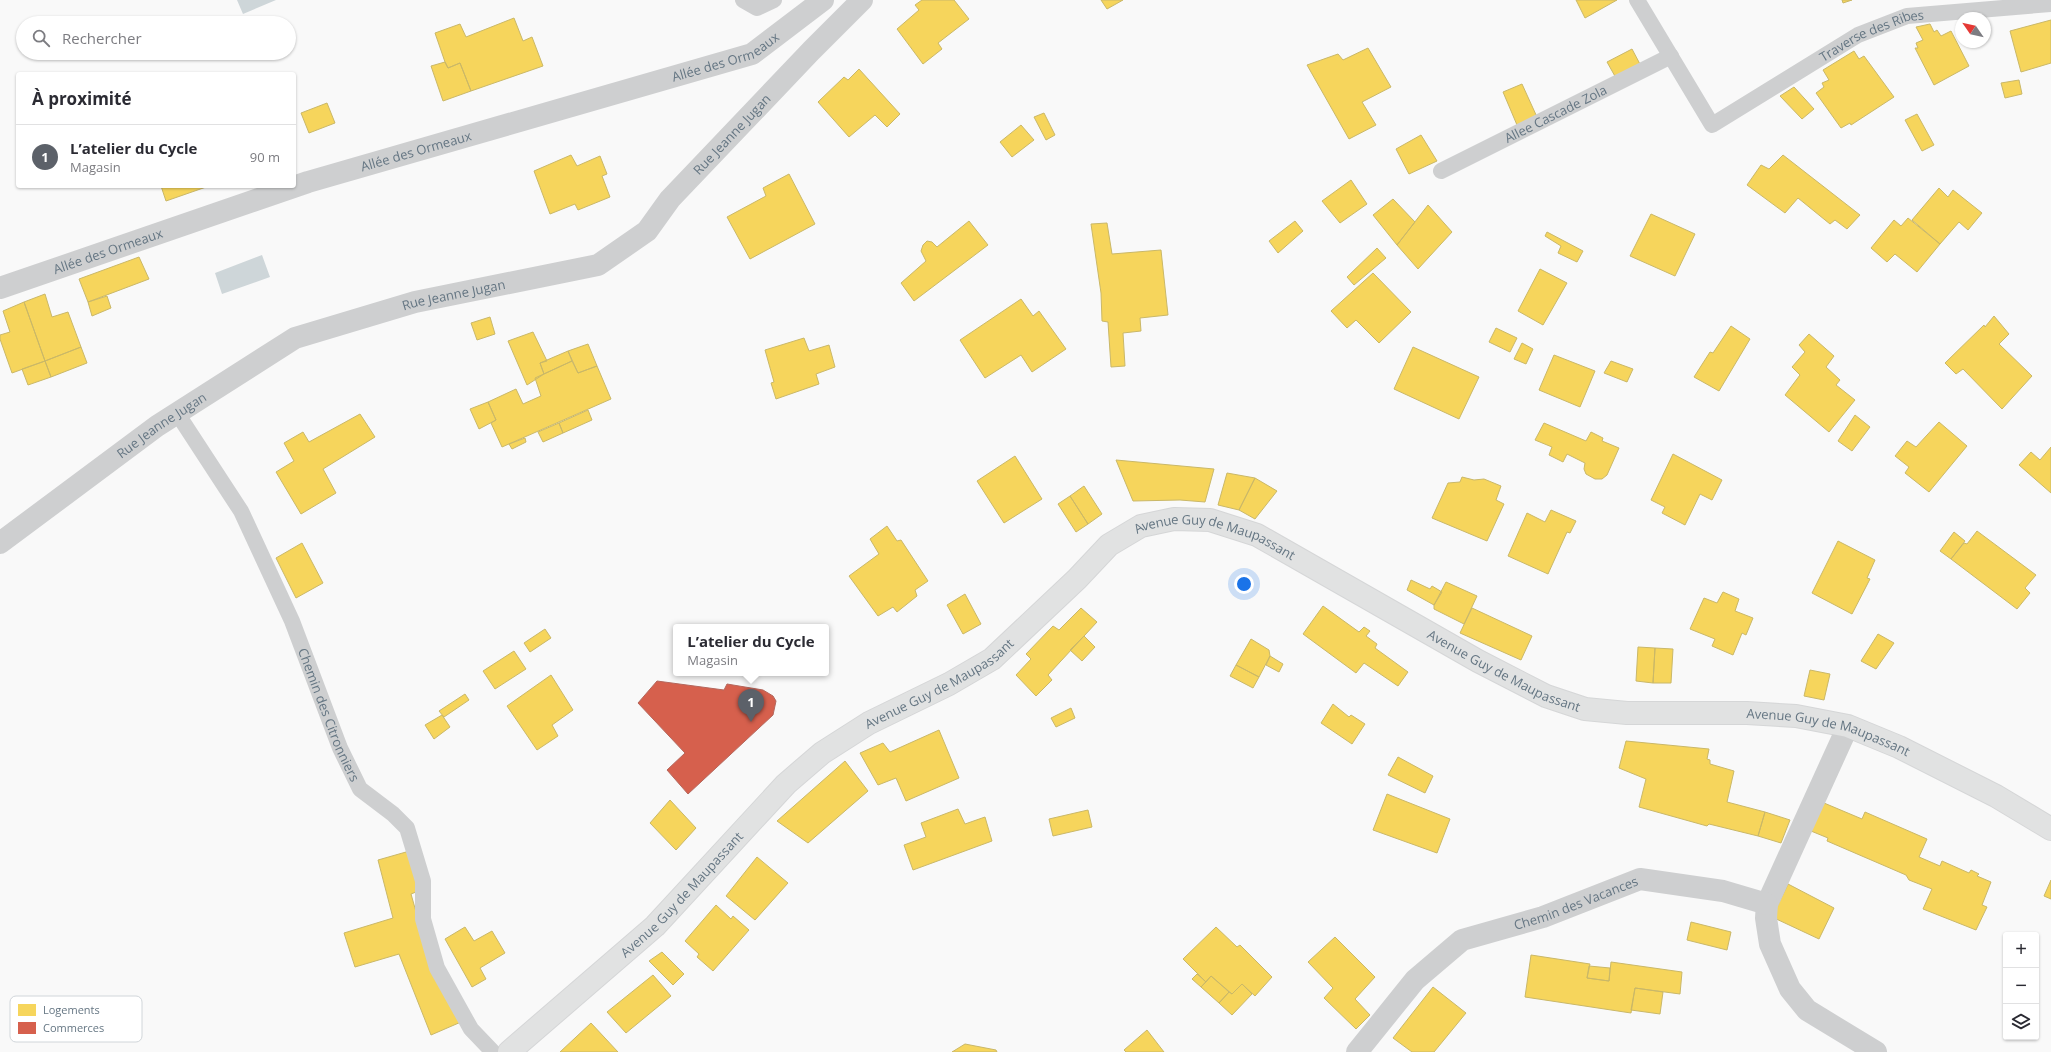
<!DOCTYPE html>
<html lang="fr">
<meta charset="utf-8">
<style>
:root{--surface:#fff;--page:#f7f7f7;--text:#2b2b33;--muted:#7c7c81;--line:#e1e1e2;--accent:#5c6169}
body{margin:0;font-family:"Open Sans",sans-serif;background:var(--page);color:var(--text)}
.controls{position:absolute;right:12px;bottom:12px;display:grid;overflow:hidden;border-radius:4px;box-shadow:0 1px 3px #0004}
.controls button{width:36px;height:36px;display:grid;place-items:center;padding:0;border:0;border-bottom:1px solid var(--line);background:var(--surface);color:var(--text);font:20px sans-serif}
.compass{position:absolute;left:1955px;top:12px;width:36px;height:36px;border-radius:50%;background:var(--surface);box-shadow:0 1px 3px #0004;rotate:304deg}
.you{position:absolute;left:1244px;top:584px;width:14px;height:14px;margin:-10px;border:3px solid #fff;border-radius:50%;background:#1a73e8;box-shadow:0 0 0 6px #1a73e833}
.badge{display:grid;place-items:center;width:26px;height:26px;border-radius:50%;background:var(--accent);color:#fff;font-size:13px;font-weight:700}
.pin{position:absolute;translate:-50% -33px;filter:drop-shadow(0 1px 2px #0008)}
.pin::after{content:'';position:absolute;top:21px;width:14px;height:12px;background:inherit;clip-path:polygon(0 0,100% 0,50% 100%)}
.popup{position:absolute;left:673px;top:624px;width:156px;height:52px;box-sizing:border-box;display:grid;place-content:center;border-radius:4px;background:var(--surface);filter:drop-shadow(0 1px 3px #0005);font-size:13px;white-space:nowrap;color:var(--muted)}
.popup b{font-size:15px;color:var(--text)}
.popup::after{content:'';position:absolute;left:50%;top:100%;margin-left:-8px;border:8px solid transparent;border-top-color:var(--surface)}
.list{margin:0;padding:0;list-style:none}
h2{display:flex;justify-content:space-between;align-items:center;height:52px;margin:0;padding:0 16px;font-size:17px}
h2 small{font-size:13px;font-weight:400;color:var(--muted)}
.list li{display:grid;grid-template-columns:26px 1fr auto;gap:12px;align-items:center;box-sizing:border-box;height:64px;padding:0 16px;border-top:1px solid var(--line)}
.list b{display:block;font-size:15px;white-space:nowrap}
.list p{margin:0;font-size:13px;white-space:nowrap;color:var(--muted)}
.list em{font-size:13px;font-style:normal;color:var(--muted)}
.icon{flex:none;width:22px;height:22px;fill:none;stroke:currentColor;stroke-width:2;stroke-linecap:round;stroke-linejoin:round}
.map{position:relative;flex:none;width:2051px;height:1052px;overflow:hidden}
.search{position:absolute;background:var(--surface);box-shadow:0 1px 3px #0004;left:16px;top:16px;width:280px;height:44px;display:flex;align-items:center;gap:10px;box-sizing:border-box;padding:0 14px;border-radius:22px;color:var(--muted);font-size:15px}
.panel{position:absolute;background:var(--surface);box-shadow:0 1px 3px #0004;left:16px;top:72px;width:280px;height:116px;border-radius:4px}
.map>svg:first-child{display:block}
</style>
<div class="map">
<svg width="2051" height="1052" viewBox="0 0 2051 1052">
<rect width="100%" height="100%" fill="#f9f9f9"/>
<path fill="#ced6d9" d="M237 0H276L243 14Z
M262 255 270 277 222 294 215 273Z"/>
<path fill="#f6d55c" stroke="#cab868" d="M922 0H954L969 19 938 43 942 49 923 64 897 29 919 10 915 5Z
M1101 0H1123L1107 9Z
M1576 0H1617L1585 18Z
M1842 0H1852L1843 3Z
M514 18 523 41 532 37 543 66 471 91 460 63 448 68 445 62 435 33 460 24 466 37Z
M2051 20V63L2021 72 2010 31Z
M1930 24 1934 32 1937 30 1941 36 1951 31 1969 66 1934 85 1915 48H1918L1916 43 1923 40 1916 27Z
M1368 48 1391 87 1362 102 1376 125 1349 139 1307 65 1338 54 1343 60Z
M1632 49 1641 66 1616 78 1607 62Z
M1854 51 1859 59 1864 56 1894 97 1851 125 1850 123 1841 128 1816 93 1824 87 1822 83 1829 80 1823 70Z
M445 62 448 68 460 63 471 91 443 101 431 66Z
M859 69 900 114 887 127 875 115 849 137 818 102 844 77 848 80Z
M2019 80 2022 94 2005 98 2001 83Z
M1522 84 1537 117 1517 125 1503 92Z
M1794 87 1814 109 1802 119 1780 96Z
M327 103 335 123 309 133 301 113Z
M1044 113 1055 135 1046 140 1034 117Z
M1917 114 1934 145 1922 151 1905 120Z
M1021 125 1034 140 1012 157 1000 142Z
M1421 135 1437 161 1409 174 1396 149Z
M571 155 577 166 600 156 607 174 602 176 610 197 578 210 575 204 550 214 534 171Z
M1783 155 1860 215 1847 229 1835 220 1830 224 1798 198 1785 213 1747 185 1761 165 1769 169Z
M789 174 815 224 750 259 727 217 766 196 763 188Z
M1351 180 1367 204 1340 223 1322 201Z
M161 186H209L166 201Z
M1939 188 1948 197 1953 190 1982 213 1968 230 1959 222 1940 244 1912 220Z
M1393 199 1415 222 1397 245 1373 215Z
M1428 205 1452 232 1418 269 1397 245Z
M1651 214 1695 234 1675 276 1630 256Z
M1908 218 1940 244 1917 272 1895 254 1887 262 1871 248 1894 220 1901 226Z
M969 221 988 245 914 301 901 283 926 261 921 251 923 245 927 241 932 242 937 247Z
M1295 221 1303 231 1278 253 1269 241Z
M1107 223 1112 254 1161 250 1168 315 1140 318 1141 331 1123 333 1125 366 1111 367 1108 322 1102 321 1101 293 1091 224Z
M1547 232 1583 251 1577 262 1558 253 1561 246 1545 236Z
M1377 248 1386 258 1354 285 1347 277Z
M139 257 149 279 88 302 79 279Z
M1540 269 1567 283 1543 325 1518 311Z
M1373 273 1411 312 1379 343 1356 320 1347 328 1331 311Z
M45 294 52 317 68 312 81 347 45 361 24 302Z
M107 296 111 308 92 316 88 302Z
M1021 299 1033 316 1039 311 1066 349 1032 372 1021 355 985 378 960 340Z
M24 302 45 361 12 373 0 339V335L10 332 3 311Z
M1994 316 2009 334 1999 344 2032 376 2002 409 1963 369 1956 374 1945 363 1984 325 1985 327Z
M490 317 495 334 477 340 471 323Z
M1731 326 1750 339 1719 391 1694 377 1710 352 1713 353Z
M1496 328 1517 338 1510 352 1489 342Z
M533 332 547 361 540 363 544 374 527 385 508 341Z
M1809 334 1834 356 1826 367 1840 380 1836 385 1855 400 1829 432 1785 395 1800 375 1792 367 1805 352 1799 345Z
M804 338 809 351 829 345 835 367 816 374 819 384 776 399 771 383 774 382 765 350Z
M1522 343 1533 349 1526 364 1514 359Z
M588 344 597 366 578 373 568 351Z
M81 347 87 363 51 377 45 361Z
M1413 347 1479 377 1459 419 1394 389Z
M568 351 572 361 544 374 540 363Z
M1554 355 1595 371 1580 407 1539 390Z
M45 361 51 377 28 385 22 369Z
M572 361 578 373 597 366 611 399 502 447 491 423 496 420 488 402 516 389 523 404 541 396 535 378Z
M1611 361 1633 369 1627 382 1604 373Z
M488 402 496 420 479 429 470 409Z
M588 410 592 420 563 433 559 423Z
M360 414 375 437 323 469 336 493 301 514 276 472 294 461 284 443 303 432 309 442Z
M1855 415 1870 427 1852 451 1838 441Z
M1939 422 1967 446 1929 492 1905 473 1909 467 1895 456 1907 441 1916 447Z
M559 423 563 433 543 442 538 432Z
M1544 423 1586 441 1591 432 1603 438 1602 441 1619 448 1607 475 1602 479H1595L1586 474 1584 469 1585 463 1567 454 1563 462 1549 455 1552 447 1535 440Z
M525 438 526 442 512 449 509 444Z
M2051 447V493L2019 465 2031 452 2040 460Z
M1673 454 1722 480 1712 500 1700 494 1685 525 1662 513 1665 507 1651 500Z
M1015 456 1042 499 1004 523 977 481Z
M1116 460 1214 469 1205 502 1180 500 1133 501Z
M1227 473 1255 478 1239 510 1218 505Z
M1462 477 1474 480 1484 479 1501 486 1496 500 1504 504 1487 541 1432 518 1448 483 1460 482Z
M1255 478 1277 491 1255 519 1239 510Z
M1084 486 1102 514 1088 524 1070 496Z
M1070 496 1088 524 1076 532 1058 504Z
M1551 510 1576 521 1570 533 1567 532 1548 574 1508 556 1527 513 1545 522Z
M887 526 897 541 901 540 928 581 915 590 917 596 897 612 893 607 878 616 849 576 879 554 870 539Z
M1977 531 2036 575 2025 588 2030 593 2017 609 1951 559 1964 543 1967 544Z
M1954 532 1965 541 1951 559 1940 551Z
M1838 541 1875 560 1867 578 1870 579 1852 614 1812 593Z
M302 543 323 583 296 598 276 558Z
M1411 580 1430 589 1432 586 1442 592 1434 605 1407 590Z
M1446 582 1477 596 1464 624 1434 609V605Z
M1723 592 1739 599 1735 611 1753 618 1746 635 1742 633 1733 655 1712 646 1715 639 1690 629 1704 598 1717 603Z
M965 594 981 624 963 634 947 605Z
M1323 606 1359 632 1364 627 1370 631 1366 636 1377 644 1375 648 1408 672 1398 686 1364 663 1356 673 1303 634Z
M1081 608 1097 622 1048 675 1052 680 1036 696 1016 675 1031 659 1026 654 1053 626 1059 630Z
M1472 608 1532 636 1521 660 1460 633Z
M545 629 551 638 530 652 524 643Z
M1878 634 1894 643 1876 669 1861 661Z
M1084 636 1095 647 1082 661 1070 650Z
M1251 639 1269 650 1270 656 1259 677 1236 665Z
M1638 647 1655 648 1653 683 1636 681Z
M1655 648 1673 649 1671 683H1653Z
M514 651 526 669 495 689 483 671Z
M1270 656 1283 664 1279 672 1266 665Z
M1236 665 1259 677 1253 688 1230 676Z
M1810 670 1830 674 1824 700 1804 696Z
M551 675 573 710 552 725 558 736 537 750 507 706Z
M465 694 469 700 444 717 439 711Z
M1333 704 1349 717 1351 715 1365 724 1352 744 1321 723Z
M1071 708 1075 718 1056 727 1051 718Z
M442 715 450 727 434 739 425 725Z
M939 730 959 778 906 801 896 778 878 785 860 753 883 743 890 752Z
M1626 741 1709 749 1707 759 1710 760V764L1734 771 1727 802 1765 812 1758 836 1709 824 1707 826 1639 807 1646 779 1619 768Z
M1398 757 1433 776 1425 793 1388 775Z
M845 761 868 791 808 843 777 821Z
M1387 794 1450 819 1437 853 1373 830Z
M670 800 696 828 676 850 650 823Z
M1824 803 1862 819 1865 812 1927 839 1919 857 1940 866 1942 861 1969 873 1971 870 1979 874 1977 876 1991 882 1982 905 1987 907 1976 930 1923 909 1932 889 1909 880 1906 875 1827 841 1828 838 1811 831Z
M958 809 965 824 985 817 992 841 913 870 904 845 926 837 921 823Z
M1088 810 1092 827 1053 836 1049 819Z
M1765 812 1790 820 1781 843 1758 836Z
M413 850 421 890 411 894 435 979 461 1022 431 1035 399 954 355 967 344 933 393 918 378 860Z
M757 857 788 883 755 920 726 896Z
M2051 880V899L2044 896Z
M1788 884 1834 908 1819 939 1772 917Z
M716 905 731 919 733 916 749 930 713 971 697 957 699 954 685 941Z
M1691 922 1731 932 1727 950 1687 940Z
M465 927 474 941 492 931 505 953 480 968 486 979 472 987 445 939Z
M1216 927 1237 947 1240 945 1272 977 1255 996 1242 984 1232 994 1211 976 1206 982 1183 959Z
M1335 937 1375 977 1355 999 1370 1015 1356 1029 1324 998 1333 988 1308 962Z
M662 952 684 974 673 985 649 961Z
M1531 955 1590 964 1587 978 1609 981 1611 962 1682 972 1680 994 1635 988 1631 1013 1525 997Z
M1589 966 1610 968 1609 981 1587 978Z
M1197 974 1206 982 1201 987 1192 979Z
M653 975 671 996 626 1033 607 1012Z
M1211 976 1229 992 1219 1003 1201 987Z
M1242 984 1252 994 1232 1015 1219 1003 1229 992 1232 994Z
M1433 987 1466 1013 1434 1052H1412L1393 1038Z
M1635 988 1663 992 1660 1014 1631 1010Z
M591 1023 618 1052H560Z
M1147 1030 1164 1052H1126L1124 1050Z
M965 1044 996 1050 997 1052H952Z"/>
<path fill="#d6604d" stroke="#b4675d" d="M657 681 724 690 727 684 763 690 773 696 776 701 773 715 688 794 667 770 685 753 638 703Z"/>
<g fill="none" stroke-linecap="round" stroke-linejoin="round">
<g stroke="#d5d6d7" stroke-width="24">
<g id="secondary">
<path id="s7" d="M509 1052 655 926 786 784 822 753 869 723 949 684 992 659 1077 579 1109 545 1141 526 1174 519 1210 520 1257 535 1478 661 1546 696 1585 709 1627 713H1747L1796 716 1848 726 1899 747 1996 796 2051 829"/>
</g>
</g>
<g stroke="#cecfd0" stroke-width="16">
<path d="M743 0 757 8 774 0"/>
<path id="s1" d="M1637 0 1712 125 1858 35 1907 16 2051 4"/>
<path id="s2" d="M1441 171 1671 56"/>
<path id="s3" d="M177 413 241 511 292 621 340 748 360 789 393 814 407 828 423 881V919L437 968 471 1029 493 1052"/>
</g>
<g stroke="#cecfd0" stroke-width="22">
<path id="s4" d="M0 288 308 182 752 54 823 0"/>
<path id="s5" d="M0 543 157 426 295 338 415 302 598 265 647 231 670 199 811 51 862 0"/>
<path d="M1848 726 1767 904 1766 918 1770 944 1790 989 1807 1010 1876 1052"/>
<path id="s6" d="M1357 1052 1415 980 1462 940 1543 917 1640 879 1723 891 1767 904"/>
</g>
<use href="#secondary" stroke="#e1e2e2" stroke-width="22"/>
</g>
<g text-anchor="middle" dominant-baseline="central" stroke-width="4" stroke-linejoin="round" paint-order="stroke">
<g font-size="13" fill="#657683" stroke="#fff">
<text stroke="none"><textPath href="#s1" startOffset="330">Traverse des Ribes</textPath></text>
<text stroke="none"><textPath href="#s4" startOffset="762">Allée des Ormeaux</textPath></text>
<text stroke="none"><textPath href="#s2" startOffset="128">Allee Cascade Zola</textPath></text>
<text stroke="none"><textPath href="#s5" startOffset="860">Rue Jeanne Jugan</textPath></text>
<text stroke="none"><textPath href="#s4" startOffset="438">Allée des Ormeaux</textPath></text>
<text stroke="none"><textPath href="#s4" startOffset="114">Allée des Ormeaux</textPath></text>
<text stroke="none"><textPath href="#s5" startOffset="524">Rue Jeanne Jugan</textPath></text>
<text stroke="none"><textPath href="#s5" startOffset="200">Rue Jeanne Jugan</textPath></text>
<text stroke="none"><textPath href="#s7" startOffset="906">Avenue Guy de Maupassant</textPath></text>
<text stroke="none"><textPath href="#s7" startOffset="1230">Avenue Guy de Maupassant</textPath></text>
<text stroke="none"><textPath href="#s7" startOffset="570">Avenue Guy de Maupassant</textPath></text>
<text stroke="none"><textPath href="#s3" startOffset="339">Chemin des Citronniers</textPath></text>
<text stroke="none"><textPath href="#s7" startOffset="1566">Avenue Guy de Maupassant</textPath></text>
<text stroke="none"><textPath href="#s7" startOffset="234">Avenue Guy de Maupassant</textPath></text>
<text stroke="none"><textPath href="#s6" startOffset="274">Chemin des Vacances</textPath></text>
</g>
</g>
<rect x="10" y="996" width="132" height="46" rx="6" fill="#fff" stroke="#d1d6da" stroke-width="1"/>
<rect x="18" y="1004" width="18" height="12" fill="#f6d55c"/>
<rect x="18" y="1022" width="18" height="12" fill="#d6604d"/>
<g font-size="11" fill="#657683">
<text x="43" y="1014">Logements</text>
<text x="43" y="1032">Commerces</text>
</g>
</svg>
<div class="controls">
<button>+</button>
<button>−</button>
<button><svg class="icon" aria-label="layers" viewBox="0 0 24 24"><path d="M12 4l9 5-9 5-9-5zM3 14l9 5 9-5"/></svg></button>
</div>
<svg class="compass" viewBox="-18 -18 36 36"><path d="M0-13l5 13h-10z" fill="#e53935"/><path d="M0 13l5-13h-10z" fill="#7c7c81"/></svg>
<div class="you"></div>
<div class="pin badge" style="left:751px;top:722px">1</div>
<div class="popup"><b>L’atelier du Cycle</b>Magasin</div>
<div class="search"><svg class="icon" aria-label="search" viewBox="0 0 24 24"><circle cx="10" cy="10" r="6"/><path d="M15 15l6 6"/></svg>Rechercher</div>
<section class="panel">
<h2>À proximité<small></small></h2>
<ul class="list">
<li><span class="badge">1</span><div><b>L’atelier du Cycle</b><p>Magasin</p></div><em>90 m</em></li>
</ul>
</section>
</div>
